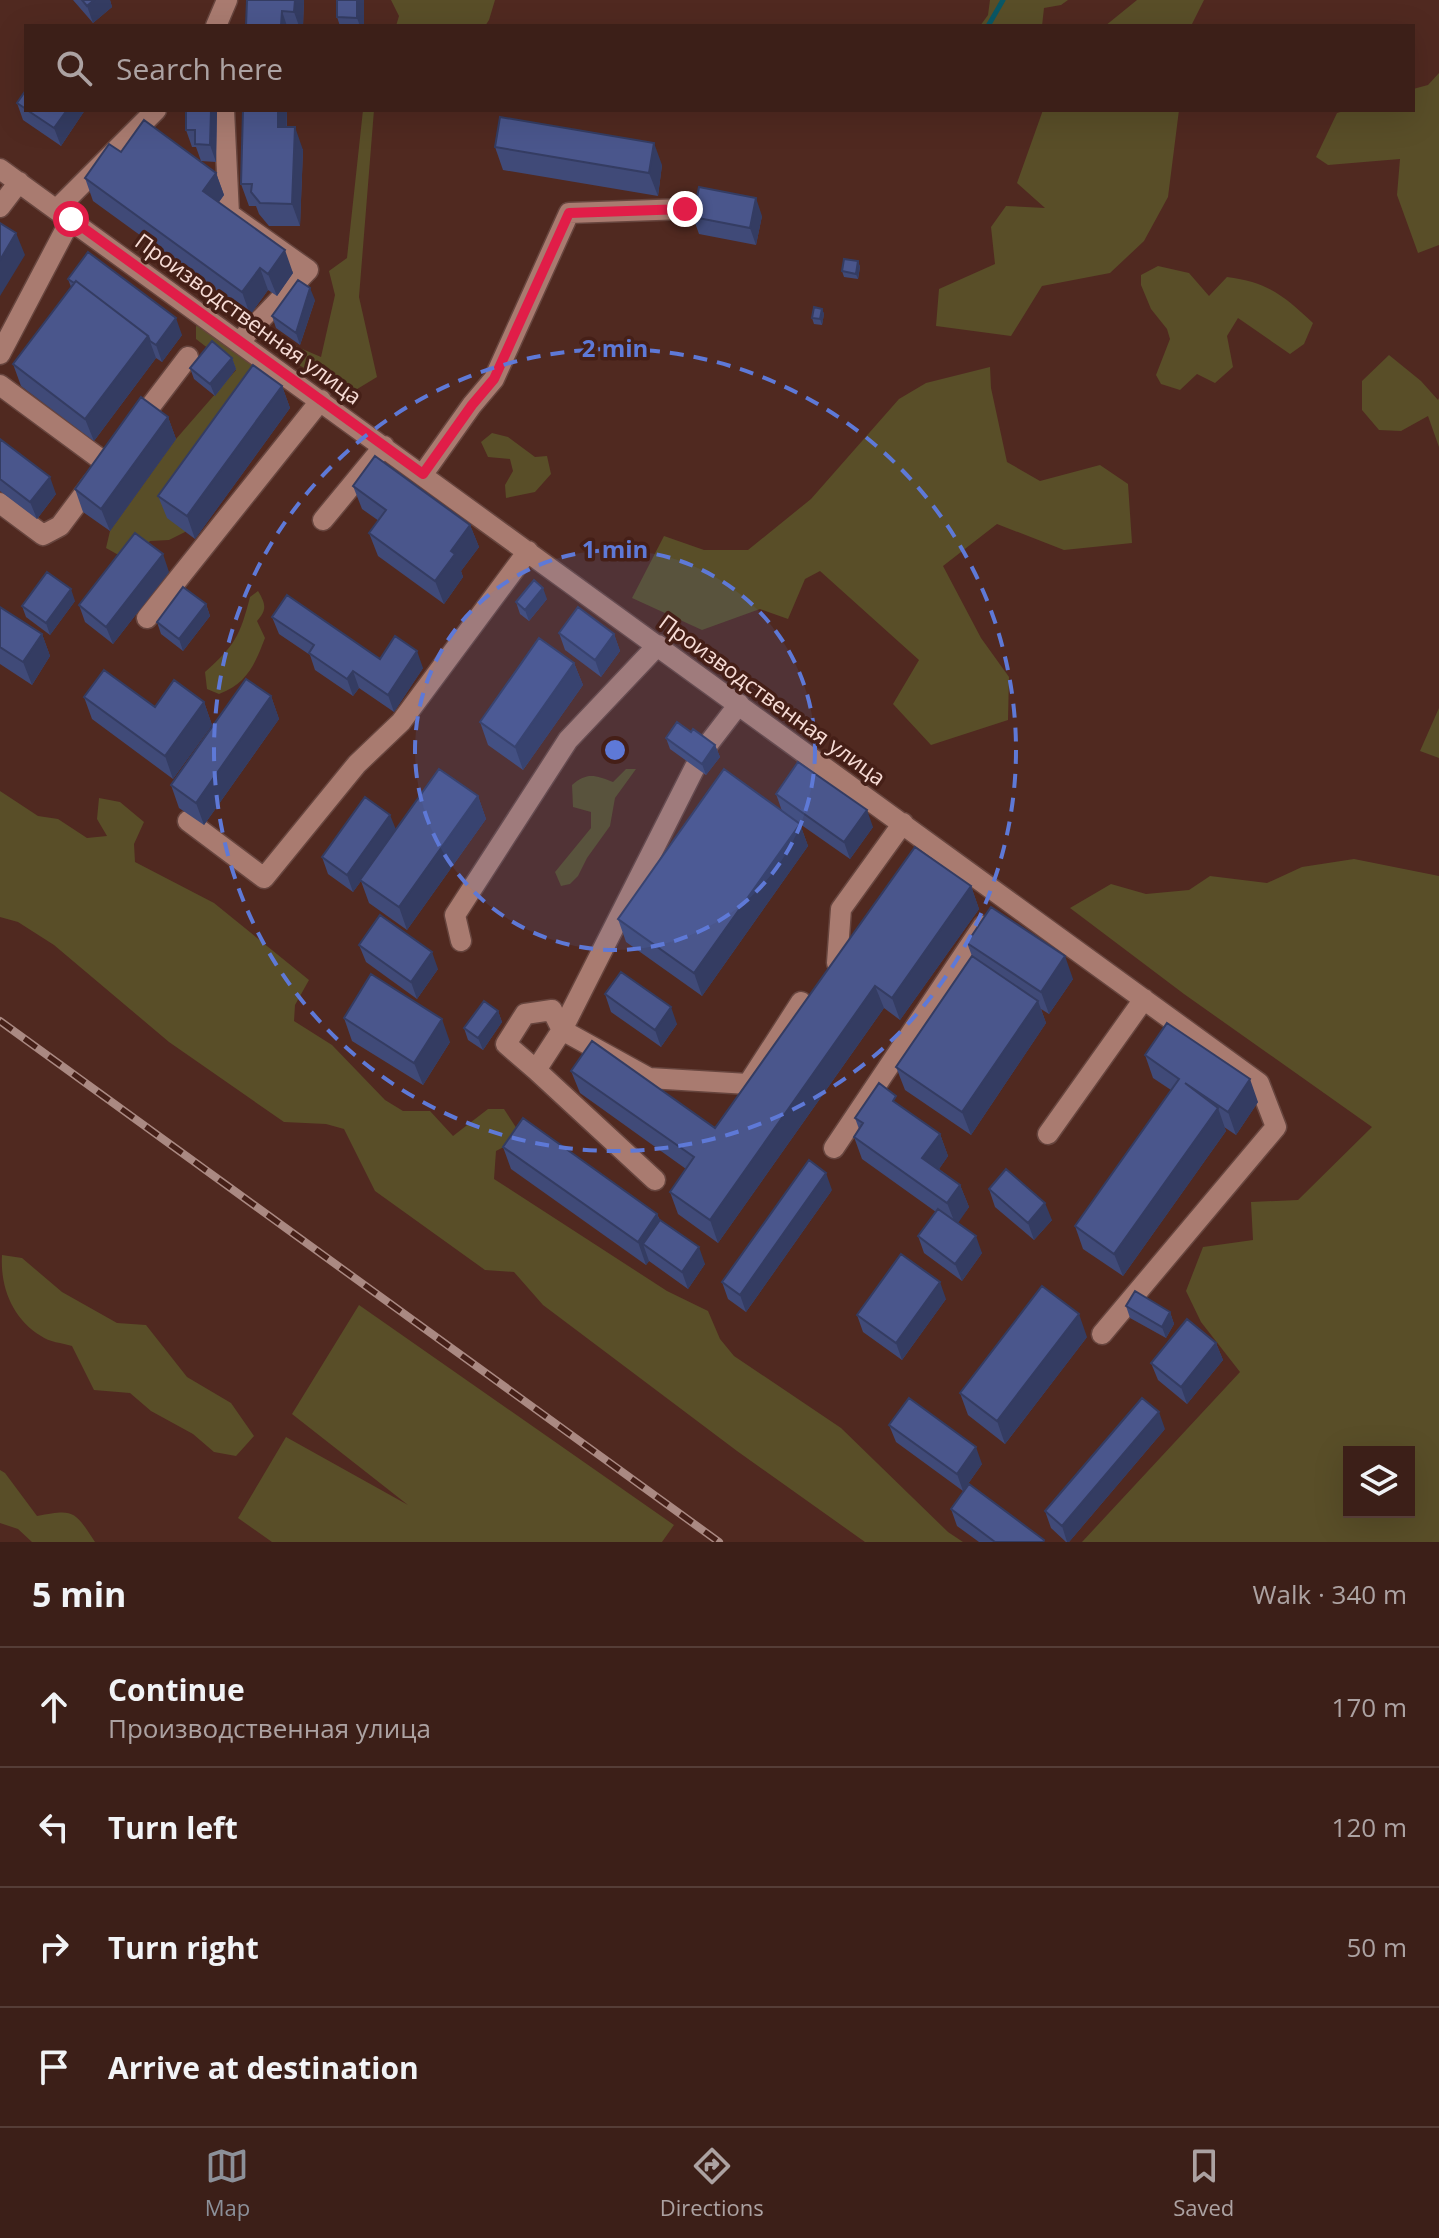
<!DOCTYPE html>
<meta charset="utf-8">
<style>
:root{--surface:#3c1f18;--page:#432721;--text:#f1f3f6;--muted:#aca2a2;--line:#553d37;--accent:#8c9099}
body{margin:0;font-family:"Open Sans",sans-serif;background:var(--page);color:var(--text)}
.controls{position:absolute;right:24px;bottom:24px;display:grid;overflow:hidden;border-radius:0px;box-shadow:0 8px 32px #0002}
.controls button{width:72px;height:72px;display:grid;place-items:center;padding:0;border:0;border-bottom:2px solid var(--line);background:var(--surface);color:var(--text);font:40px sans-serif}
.stop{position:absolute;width:24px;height:24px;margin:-18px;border:6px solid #e11d48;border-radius:50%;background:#fff}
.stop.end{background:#e11d48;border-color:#fff;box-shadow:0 2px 8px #0008}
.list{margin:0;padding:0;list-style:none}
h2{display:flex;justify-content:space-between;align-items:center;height:104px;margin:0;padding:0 32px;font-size:34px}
h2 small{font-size:26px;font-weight:400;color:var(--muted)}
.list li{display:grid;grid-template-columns:52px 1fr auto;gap:24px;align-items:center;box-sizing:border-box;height:120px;padding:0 32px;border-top:2px solid var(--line)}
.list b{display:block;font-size:30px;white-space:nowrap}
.list p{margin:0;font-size:26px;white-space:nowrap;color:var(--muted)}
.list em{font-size:26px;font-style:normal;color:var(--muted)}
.icon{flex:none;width:44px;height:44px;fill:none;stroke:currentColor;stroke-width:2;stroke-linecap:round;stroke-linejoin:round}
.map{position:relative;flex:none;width:1439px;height:1542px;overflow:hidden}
.search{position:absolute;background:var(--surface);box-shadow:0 8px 32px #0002;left:24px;right:24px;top:24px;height:88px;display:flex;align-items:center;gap:20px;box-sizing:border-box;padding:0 28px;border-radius:0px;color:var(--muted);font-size:30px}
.sheet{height:584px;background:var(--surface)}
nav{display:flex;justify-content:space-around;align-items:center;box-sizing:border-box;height:112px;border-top:2px solid var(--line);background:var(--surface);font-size:22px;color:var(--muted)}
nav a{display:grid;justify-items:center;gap:4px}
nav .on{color:var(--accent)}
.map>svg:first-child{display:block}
</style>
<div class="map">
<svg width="1439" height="1542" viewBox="0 0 1439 1542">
<rect width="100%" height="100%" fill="#502920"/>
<path fill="#594e28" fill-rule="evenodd" d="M391 0H495L489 20 485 26H396L399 16Z
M990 0H1068L1061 5 1044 8 1042 26H980L988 15Z
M1137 0H1204L1191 26H1105Z
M1439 73V245L1418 253 1397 195 1400 159 1328 165 1316 157 1337 113 1347 110H1413V89L1428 85Z
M363 110H374L359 297 377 377 349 394 299 365 285 350 293 345 321 357 335 295 329 271 347 258Z
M1043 110H1179L1168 197 1144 241 1110 273 1042 286 1011 336 936 326 939 289 995 264 991 227 1006 206 1045 208 1017 183Z
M1158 266 1189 273 1209 296 1227 277C1268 282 1284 296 1313 323L1304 344 1290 354 1238 318 1227 336 1233 367 1215 383 1197 374 1180 390 1161 384 1156 375 1170 339 1167 329 1151 309 1141 285V275Z
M196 326 212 328 275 379 185 532 169 540 150 541 131 562 106 548 110 531 176 439 236 370 196 339Z
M1389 355 1421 381 1438 400 1439 398V447L1428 416 1401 431 1379 430 1362 410V381Z
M990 367 991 388 1007 462 1040 481 1100 465 1128 484 1132 543 1064 550 997 524 943 566 981 638 1009 677 1008 720 931 745 893 704 919 660 820 571 805 579 788 619 760 609 702 630 632 598 664 536 704 550H748L811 499 899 399 926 383Z
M492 433 508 437 535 457 547 456 551 474 535 492 506 498 505 485 513 471 510 459 488 457 481 442Z
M258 591C266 604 267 610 257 621L265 638C255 664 247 684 219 694L207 689 205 672C235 645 240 636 250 597Z
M1439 708V758L1420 751Z
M626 769H636L615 798 610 826 587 858 578 876 570 884 561 886 555 872 591 828V812L573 807 572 785C587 772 595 775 613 782Z
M0 791 38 816 58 819 87 838 107 836 97 819 99 798 120 802 144 822 134 844 135 862 214 903 309 980 295 1005 294 1021 332 1045 385 1100 403 1111H430L453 1136 488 1109H504L519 1132 517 1140 496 1151 494 1179 667 1291 708 1311 720 1339 734 1356 841 1428 948 1532 963 1542H865L737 1451 543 1305 514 1272 485 1270 375 1191 344 1129 326 1124 284 1122 169 1042 54 945 18 922 0 917Z
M1354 859 1439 876V1542H1082L1240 1372 1201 1322 1186 1291 1203 1247 1253 1240 1251 1202 1298 1200 1372 1127 1184 994 1070 908 1111 884 1146 894 1189 890 1210 876 1267 883 1302 867ZM1349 1452H1409V1512H1349Z
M2 1255 22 1258 62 1292 117 1323 146 1325 187 1377 231 1403 254 1436 236 1456 214 1452 193 1434 151 1411 130 1393 94 1390 72 1346C62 1343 49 1342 41 1336 13 1319 0 1288 2 1255Z
M359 1305 674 1525 662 1542H272L238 1518 286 1437 408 1505 292 1414Z
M0 1470 5 1473 37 1516C74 1509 74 1510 95 1542H32L18 1529 0 1523Z"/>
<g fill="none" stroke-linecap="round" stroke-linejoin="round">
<path stroke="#0a5765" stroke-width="5" d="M988 26 1003 0"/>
<g stroke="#67453e" stroke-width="23">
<path id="minor" d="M216 26 227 0
M224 110 229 214 308 270 240 341
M0 169 1259 1083 1276 1127 1102 1334
M0 207 19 182
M57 209 156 110
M0 354 71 219
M0 385 107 464
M137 424 188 357
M423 474 472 405 494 379 569 213 685 209
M0 503 43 535 60 526 93 482
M323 520 384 446
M147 618 321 400
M706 747 739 704
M188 821 264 878 357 764 401 722 528 551
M461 941 455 915 568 740 658 645
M837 963 841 909 903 823
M536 1070 506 1044 525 1014 552 1010 562 1030 649 1078 748 1084 801 1002
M1048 1134 1144 999
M834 1148 983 926
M655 1180 536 1070 562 1030 695 767"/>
</g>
<use href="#minor" stroke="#a97b70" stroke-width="20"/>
<g stroke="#aa8982" stroke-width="8">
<path id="rail" d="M0 1021 719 1542"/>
</g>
<use href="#rail" stroke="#451f17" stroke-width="5" stroke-dasharray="15" stroke-linecap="butt"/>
</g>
<path fill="#404a78" d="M73 0H110L112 7 93 23Z
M247 0H304L303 26H246Z
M364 0V26H340L337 17Z
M26 90V110H85L61 146 23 120 17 103Z
M186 110H217L216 162 201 161 196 147H192L186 130Z
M243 110H287V127L303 150 300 226H269L259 214 256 206H249L241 184Z
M495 147 662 165 658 196 503 170Z
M216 173 224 195 219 202 293 273 277 296 268 290 250 315 93 201 85 178Z
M762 216 756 245 699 234 693 217Z
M858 261 860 267 858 279 844 277 842 271Z
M68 279 182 335 162 362 156 358 94 441 21 386 13 364 71 287Z
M315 300 300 345 276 328 272 316Z
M822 309 824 314 822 325 814 324 812 318Z
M232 358 236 369 215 396 194 379 190 368Z
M282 386 290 408 195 539 167 518 158 496Z
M168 417 176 439 110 531 83 512 75 489Z
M0 439 56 494 37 519 0 491Z
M353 486 470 525 479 547 461 571 463 577 444 604 378 556 369 533 379 521 362 509Z
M169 572 113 644 85 622 79 605Z
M547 599 529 621 520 614 516 602Z
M75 601 50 635 26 617 22 606Z
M206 604 210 616 183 651 161 634 157 622Z
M0 607 42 634 50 656 32 685 0 664Z
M272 617 380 659 423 668 394 712 359 688 353 696 315 670 310 655 279 634Z
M559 633 614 634 620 651 601 677 565 650Z
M574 663 583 685 523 770 488 745 480 722Z
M271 696 279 719 204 825 179 808 171 785Z
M84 697 155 707 204 702 212 725 173 779 92 719Z
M691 732 715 745 720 757 706 775 670 749 666 738Z
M776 794 873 827 850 859 800 824 808 846 702 996 626 942 618 919 782 811Z
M478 796 486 819 407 930 369 903 361 881 353 892 328 874 322 857 396 830Z
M971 886 979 909 900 1020 884 1008 718 1243 678 1214 670 1192 686 1169 580 1093 571 1071 715 1128Z
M967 943 1073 979 1049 1014 1041 1009 1046 1023 971 1135 905 1090 896 1067 972 956Z
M359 945 438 969 417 999 366 962Z
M605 994 677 1024 661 1047 611 1012Z
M498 1011 502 1022 483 1050 468 1040 464 1028Z
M344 1018 450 1042 423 1085 352 1041Z
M1145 1055 1258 1102 1236 1135 1224 1127 1226 1131 1123 1276 1083 1249 1075 1226 1171 1090 1153 1078Z
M900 1106 940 1134 948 1156 939 1169 960 1185 969 1207 957 1223 982 1253 962 1281 924 1253 918 1236 936 1212 862 1159 854 1137 859 1129 855 1118Z
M503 1147 657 1214 660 1220 705 1264 688 1289 649 1261 646 1265 511 1169Z
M989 1189 1052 1220 1034 1240 995 1207Z
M832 1190 746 1312 728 1299 722 1282Z
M946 1299 902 1360 863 1332 857 1315Z
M1126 1306 1170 1312 1174 1324 1166 1338 1130 1318Z
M1087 1337 1005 1444 968 1415 960 1393Z
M1216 1343 1223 1360 1187 1404 1158 1380 1151 1363Z
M889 1425 982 1464 963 1491 896 1442Z
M1165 1429 1069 1542H1066L1051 1528 1045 1511Z
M951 1509 1045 1542H979L957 1526Z"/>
<path fill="#343c62" d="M94 0H110L112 7 93 23 87 6Z
M295 0H304L303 26H299L294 12Z
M357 0H364V26H360L357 18Z
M282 11 287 26H281Z
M67 110H85L61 146 54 128Z
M211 110H217L216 162 210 145Z
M278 110H287L286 149 278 127Z
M295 127 303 150 300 226 292 204Z
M654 143 662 165 658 196 649 173Z
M216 173 224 195 211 213 203 191Z
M756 198 762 216 756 245 750 228Z
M16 233 25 255 0 296V260Z
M285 250 293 273 277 296 268 274Z
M858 261 860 267 858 279 856 274Z
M260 268 268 290 250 315 242 292Z
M310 288 315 300 300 345 296 333Z
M822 309 824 314 822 325 820 319Z
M176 318 182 335 162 362 156 345Z
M148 336 156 358 94 441 85 419Z
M232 358 236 369 215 396 210 384Z
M282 386 290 408 195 539 187 516Z
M168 417 176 439 110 531 101 509Z
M50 477 56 494 37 519 30 502Z
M470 525 479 547 461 571 463 577 444 604 435 581 451 551Z
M163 554 169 572 113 644 106 627Z
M543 588 547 599 529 621 525 610Z
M71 589 75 601 50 635 46 623Z
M206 604 210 616 183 651 179 639Z
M42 634 50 656 32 685 23 662Z
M614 634 620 651 601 677 595 660Z
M417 651 423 668 394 712 388 695Z
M574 663 583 685 523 770 515 747Z
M353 671 359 688 353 696 347 679Z
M271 696 279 719 204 825 196 803Z
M204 702 212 725 173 779 165 756Z
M715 745 720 757 706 775 702 764Z
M478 796 486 819 407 930 399 907Z
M867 810 873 827 850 859 844 842Z
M390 815 397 832 353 892 347 875Z
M800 824 808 846 702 996 694 973Z
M971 886 979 909 900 1020 892 998Z
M432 952 438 969 417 999 411 982Z
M1065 956 1073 979 1049 1014 1041 992Z
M875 986 884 1008 718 1243 710 1220Z
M1038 1001 1046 1023 971 1135 962 1112Z
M671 1007 677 1024 661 1047 655 1030Z
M498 1011 502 1022 483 1050 478 1038Z
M442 1019 450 1042 423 1085 414 1063Z
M1250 1079 1258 1102 1236 1135 1228 1112Z
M1218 1108 1226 1131 1123 1276 1114 1254Z
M940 1134 948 1156 931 1181 922 1158Z
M826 1173 832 1190 746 1312 740 1295Z
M960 1185 969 1207 956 1226 947 1203Z
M1045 1203 1052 1220 1034 1240 1028 1223Z
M657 1214 666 1237 643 1244 649 1261 646 1265 638 1242Z
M976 1236 982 1253 962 1281 955 1264Z
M699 1247 705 1264 688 1289 682 1272Z
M940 1282 946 1299 902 1360 896 1343Z
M1170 1312 1174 1324 1166 1338 1162 1327Z
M1079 1314 1087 1337 1005 1444 997 1421Z
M1216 1343 1223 1360 1187 1404 1181 1387Z
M1159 1412 1165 1429 1069 1542H1067L1062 1526Z
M976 1447 982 1464 963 1491 957 1474Z"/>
<path fill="#4a568c" stroke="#343c62" stroke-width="2" d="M82 0H94L87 6Z
M247 0H295L294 12 282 11 281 26H246Z
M337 0H357V18L337 17Z
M26 90V109L17 103Z
M27 110H67L54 128Z
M186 110H211L210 145 195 144V130H186Z
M243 110H278V127H295L292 204 260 203 251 192 252 184H241Z
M500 117 654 143 649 173 495 147Z
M144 120 216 173 203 191 285 250 268 274 260 268 242 292 85 178 109 144 121 152Z
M699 187 756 198 750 228 693 217Z
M0 223 16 233 0 260Z
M88 252 176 318 156 345 150 341 148 336 76 281 74 283 68 279Z
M844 259 858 261 856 274 842 271Z
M298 280 310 288 296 333 272 316Z
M76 281 148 336 85 419 13 364Z
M814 307 822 309 820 319 812 318Z
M212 341 232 358 210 384 190 368Z
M253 365 282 386 187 516 158 496Z
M141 397 168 417 101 509 75 489Z
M0 439 50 477 30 502 0 479Z
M375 456 470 525 451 551 455 554 435 581 369 533 386 510 353 486Z
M135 533 163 554 106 627 79 605Z
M47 572 71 589 46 623 22 606Z
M534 580 543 588 525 610 516 602Z
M183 587 206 604 179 639 157 622Z
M287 595 380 659 395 636 417 651 388 695 353 671 347 679 309 653 314 645 272 617Z
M0 607 42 634 23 662 0 647Z
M578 607 614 634 595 660 559 633Z
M539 638 574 663 515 747 480 722Z
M104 670 155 707 174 680 204 702 165 756 84 697Z
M246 679 271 696 196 803 171 785Z
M677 722 691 732 693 729 715 745 702 764 666 738Z
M798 762 867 810 844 842 776 794Z
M439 769 478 796 399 907 360 880Z
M724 769 800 824 694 973 618 919Z
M365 797 390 815 347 875 322 857Z
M915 847 971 886 892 998 875 986 710 1220 670 1192 694 1157 571 1071 592 1041 715 1128Z
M991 907 1065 956 1041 992 967 943Z
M380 915 432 952 411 982 359 945Z
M972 956 1038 1001 962 1112 896 1067Z
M621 972 671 1007 655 1030 605 994Z
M371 974 442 1019 414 1063 344 1018Z
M484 1001 498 1011 478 1038 464 1028Z
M1167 1023 1250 1079 1228 1112 1185 1083 1218 1108 1114 1254 1075 1226 1179 1079 1145 1055Z
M879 1083 896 1096 893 1101 940 1134 922 1158 960 1185 947 1203 854 1137 863 1123 855 1118Z
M523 1118 657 1214 638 1242 503 1147Z
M809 1160 826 1173 740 1295 722 1282Z
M1006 1169 1045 1203 1028 1223 989 1189Z
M938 1209 976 1236 955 1264 918 1236Z
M660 1220 699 1247 682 1272 643 1244Z
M901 1254 940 1282 896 1343 857 1315Z
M1042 1286 1079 1314 997 1421 960 1393Z
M1135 1291 1170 1312 1162 1327 1126 1306Z
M1187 1319 1216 1343 1181 1387 1151 1363Z
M909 1398 976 1447 957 1474 889 1425Z
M1142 1398 1159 1412 1062 1526 1045 1511Z
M969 1484 1044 1540 1043 1542H995L951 1509Z"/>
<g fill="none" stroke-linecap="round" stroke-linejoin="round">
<path stroke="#e11d48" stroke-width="10" d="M71 219 423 474 472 405 494 379 569 213 685 209"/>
</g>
<circle cx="615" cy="750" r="200" fill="#5e79d7" fill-opacity=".12"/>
<g fill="none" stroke="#5e79d7" stroke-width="4" stroke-dasharray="14 10">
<circle cx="615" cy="750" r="200"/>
<circle cx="615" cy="750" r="401"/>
</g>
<g text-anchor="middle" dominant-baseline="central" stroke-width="7" stroke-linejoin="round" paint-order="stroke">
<g font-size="22" fill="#f7dcd6" stroke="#451f17">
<text transform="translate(249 318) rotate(36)">Производственная улица</text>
<text transform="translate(773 699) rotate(36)">Производственная улица</text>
</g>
</g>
<circle cx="615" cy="750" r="12" fill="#5e79d7" stroke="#451f17" stroke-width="4"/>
<g font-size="24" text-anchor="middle" font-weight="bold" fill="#5e79d7" stroke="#451f17" stroke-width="7" stroke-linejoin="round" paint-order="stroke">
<text x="615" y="357">2 min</text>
<text x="615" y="558">1 min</text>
</g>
</svg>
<div class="controls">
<button><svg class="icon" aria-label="layers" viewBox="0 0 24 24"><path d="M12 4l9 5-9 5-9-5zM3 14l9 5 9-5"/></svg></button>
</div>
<div class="stop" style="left:71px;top:219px"></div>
<div class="stop end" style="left:685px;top:209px"></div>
<div class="search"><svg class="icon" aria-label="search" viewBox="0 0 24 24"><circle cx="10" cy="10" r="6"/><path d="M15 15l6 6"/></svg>Search here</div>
</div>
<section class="sheet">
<h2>5 min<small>Walk · 340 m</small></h2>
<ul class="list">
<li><svg class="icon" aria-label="ahead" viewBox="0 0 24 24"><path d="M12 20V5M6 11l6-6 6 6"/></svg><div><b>Continue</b><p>Производственная улица</p></div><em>170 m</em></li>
<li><svg class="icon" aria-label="left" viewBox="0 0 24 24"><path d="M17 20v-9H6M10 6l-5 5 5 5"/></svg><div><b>Turn left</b></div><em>120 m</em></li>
<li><svg class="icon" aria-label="right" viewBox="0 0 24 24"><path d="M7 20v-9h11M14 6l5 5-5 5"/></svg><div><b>Turn right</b></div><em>50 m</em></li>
<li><svg class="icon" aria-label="arrive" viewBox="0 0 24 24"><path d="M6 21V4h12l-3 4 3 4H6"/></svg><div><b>Arrive at destination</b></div></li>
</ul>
</section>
<nav>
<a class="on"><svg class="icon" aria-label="map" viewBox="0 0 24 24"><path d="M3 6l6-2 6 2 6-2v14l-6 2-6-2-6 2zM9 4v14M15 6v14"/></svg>Map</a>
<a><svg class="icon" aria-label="directions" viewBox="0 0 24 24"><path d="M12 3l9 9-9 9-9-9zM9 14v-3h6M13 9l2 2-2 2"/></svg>Directions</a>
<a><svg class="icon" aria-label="saved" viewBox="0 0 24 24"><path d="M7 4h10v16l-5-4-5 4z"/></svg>Saved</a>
</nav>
